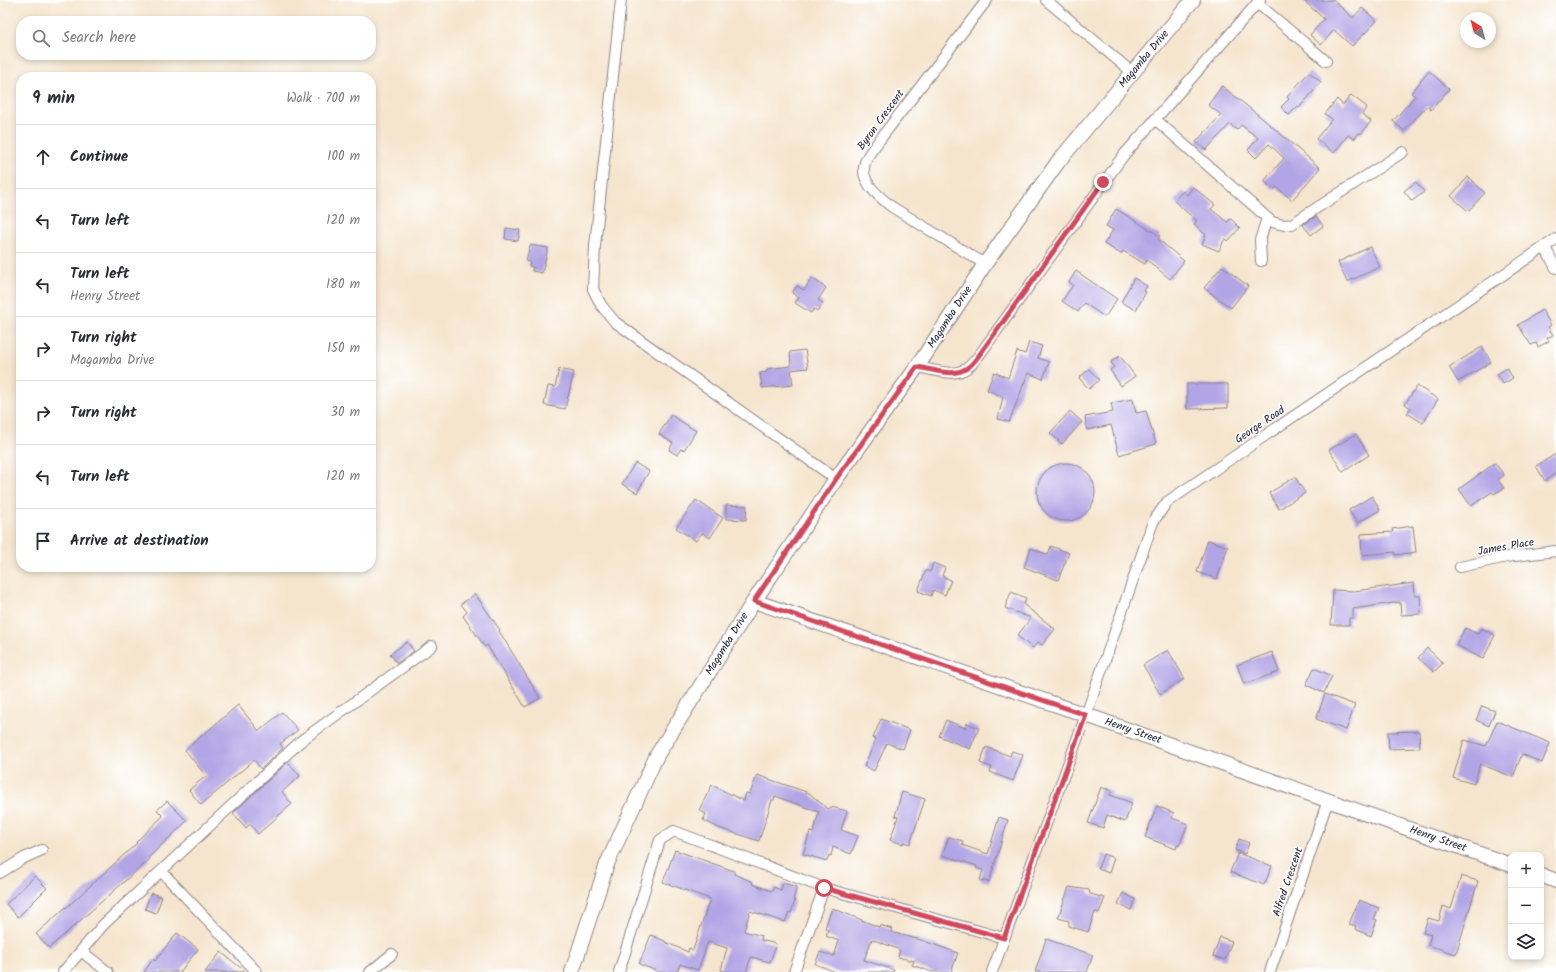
<!DOCTYPE html>
<meta charset="utf-8">
<style>
:root{--surface:#fff;--page:#f2f2f3;--text:#2b2b33;--muted:#7c7c81;--line:#e1e1e2}
body{margin:0;font-family:Kalam,sans-serif;background:var(--page);color:var(--text)}
.controls{position:absolute;right:12px;bottom:12px;display:grid;overflow:hidden;border-radius:8px;box-shadow:0 2px 6px #0003}
.controls button{width:36px;height:36px;display:grid;place-items:center;padding:0;border:0;border-bottom:1px solid var(--line);background:var(--surface);color:var(--text);font:20px sans-serif}
.compass{position:absolute;left:1460px;top:12px;width:36px;height:36px;border-radius:50%;background:var(--surface);box-shadow:0 2px 6px #0003;rotate:324deg}
.stop{position:absolute;width:12px;height:12px;margin:-9px;border:3px solid #d1495b;border-radius:50%;background:#fff}
.stop.end{background:#d1495b;border-color:#fff;box-shadow:0 1px 4px #0008}
.list{margin:0;padding:0;list-style:none}
h2{display:flex;justify-content:space-between;align-items:center;height:52px;margin:0;padding:0 16px;font-size:17px}
h2 small{font-size:13px;font-weight:400;color:var(--muted)}
.list li{display:grid;grid-template-columns:26px 1fr auto;gap:12px;align-items:center;box-sizing:border-box;height:64px;padding:0 16px;border-top:1px solid var(--line)}
.list b{display:block;font-size:15px;white-space:nowrap}
.list p{margin:0;font-size:13px;white-space:nowrap;color:var(--muted)}
.list em{font-size:13px;font-style:normal;color:var(--muted)}
.icon{flex:none;width:22px;height:22px;fill:none;stroke:currentColor;stroke-width:2;stroke-linecap:round;stroke-linejoin:round}
.map{position:relative;flex:none;width:1556px;height:972px;overflow:hidden}
.search{position:absolute;background:var(--surface);box-shadow:0 2px 6px #0003;left:16px;top:16px;width:360px;height:44px;display:flex;align-items:center;gap:10px;box-sizing:border-box;padding:0 14px;border-radius:16px;color:var(--muted);font-size:15px}
.panel{position:absolute;background:var(--surface);box-shadow:0 2px 6px #0003;left:16px;top:72px;width:360px;height:500px;border-radius:16px}
.map>svg:first-child{display:block}
</style>
<div class="map">
<svg width="1556" height="972" viewBox="0 0 1556 972">
<rect width="100%" height="100%" fill="#fff"/>
<filter id="ink" filterUnits="userSpaceOnUse"><feTurbulence type="fractalNoise" baseFrequency=".025" numOctaves="2"/><feDisplacementMap in="SourceGraphic" scale="8" xChannelSelector="R" yChannelSelector="G"/><feConvolveMatrix kernelMatrix="1 2 1 2 8 2 1 2 1" color-interpolation-filters="sRGB"/></filter>
<filter id="wash" filterUnits="userSpaceOnUse"><feTurbulence type="fractalNoise" baseFrequency=".012" numOctaves="4" result="noise"/><feDisplacementMap in="SourceGraphic" scale="16" xChannelSelector="R" yChannelSelector="G"/><feGaussianBlur stdDeviation="0.9" result="paint"/><feColorMatrix in="noise" values="0 0 0 0 0 0 0 0 0 0 0 0 0 0 0 0 0 1.4 0 .05"/><feComposite in="paint" operator="in"/></filter>
<g filter="url(#wash)">
<rect width="100%" height="100%" fill="#f5e5ce"/>
<g id="blocks">
<path fill="#b2a5e5" d="M1303 0H1333L1353 18 1362 8 1377 21 1352 46 1334 30 1321 45 1310 35 1324 19Z
M1429 71 1449 89 1431 110 1427 106 1404 131 1393 121 1415 96 1411 93Z
M1309 72 1321 82 1299 108 1298 106 1289 115 1281 107 1289 99 1287 97Z
M1222 86 1262 118 1320 168 1292 200 1276 187 1274 190 1264 181 1284 158 1269 144 1256 158 1248 150 1258 138 1241 125 1237 130 1230 124 1206 150 1196 142 1221 115 1208 105Z
M1351 95 1367 107 1362 114 1371 121 1361 134 1359 133 1354 139 1348 135 1334 153 1316 139 1332 119 1325 114 1337 99 1343 105Z
M1468 177 1485 193 1468 211 1451 196Z
M1416 182 1424 192 1412 201 1404 191Z
M1193 187 1215 205 1211 209 1227 222 1231 219 1240 228 1228 241 1225 238 1219 251 1202 244 1206 235 1194 224 1197 221 1174 201 1183 191 1187 195Z
M1116 209 1160 236 1158 239 1184 261 1170 279 1147 260 1145 264 1123 251 1121 254 1104 244 1113 230 1106 226Z
M1316 216 1323 226 1311 235 1303 225Z
M506 228 520 230 518 241 505 239Z
M530 245 548 248 542 273 532 271 533 267 529 266 530 262 526 261Z
M1370 247 1380 267 1347 282 1338 262Z
M1222 266 1248 286 1231 308 1204 288Z
M1076 271 1117 299 1105 317 1084 303 1078 312 1062 301 1073 285 1069 282Z
M812 278 826 288 818 300 823 303 818 311 814 309 811 313 795 303 799 298 792 293 797 286 804 290Z
M1134 278 1147 286 1144 291 1146 292 1136 310 1121 302Z
M1542 310 1551 325 1548 327 1553 335 1547 338 1549 341 1538 347 1536 343 1531 345 1518 325Z
M1029 342 1042 346 1038 358 1049 362 1043 379 1028 373 1009 422 998 419 1003 397 987 390 994 372 1008 378 1017 351 1025 354Z
M1482 347 1491 362 1458 382 1449 367Z
M805 350 808 368 791 370 793 385 762 388 760 373 767 372V369L791 366 790 352Z
M1120 356 1135 376 1121 386 1110 370 1114 367 1111 362Z
M1507 368 1513 378 1503 384 1497 374Z
M559 369 574 372 565 409 544 405 548 386 555 387Z
M1089 369 1099 380 1089 389 1079 378Z
M1187 384H1228V408L1187 409Z
M1417 386 1438 399 1423 423 1407 413 1411 408 1405 404Z
M1133 399 1136 413 1146 411 1156 444 1119 455 1111 425 1087 430 1085 417 1113 412 1111 403Z
M1070 411 1082 422 1062 444 1050 433Z
M671 415 696 431 684 450 681 449 677 455 669 450 673 443 659 434Z
M1356 434 1369 455 1343 472 1329 450Z
M1556 454V473L1545 481 1536 466Z
M1037 492a29 29 0 1 1 58 0a29 29 0 1 1-58 0Z
M635 463 649 471 637 493 622 484Z
M1495 463 1504 475 1498 480 1504 488 1494 494 1492 492 1471 506 1459 489Z
M1295 477 1305 493 1279 509 1269 493Z
M1372 496 1380 510 1357 523 1349 510Z
M696 500 723 518 710 538 702 533 696 541 676 528Z
M726 505 747 506 746 520 726 519Z
M1413 526 1416 552 1395 555V552L1362 555 1361 534 1393 532 1392 529Z
M1208 540 1228 547 1217 579 1197 572Z
M1051 546 1069 553 1058 580 1024 567 1031 548 1048 555Z
M933 563 945 568 942 576 951 580 945 595 933 590 931 596 918 591 926 570 930 572Z
M1414 583 1415 596H1420L1421 614 1401 615 1400 602 1353 609V618H1349V625H1331L1333 590 1354 591Z
M1011 592 1026 598 1024 605 1055 629 1042 645 1038 642 1033 648 1017 636 1031 618 1005 608Z
M475 594 500 630 499 631 540 698 525 707 487 645 485 647 463 616 467 612 461 604Z
M1465 628 1478 634 1481 628 1495 635 1483 659 1456 645Z
M407 642 414 651 397 663 390 654Z
M1427 648 1443 663 1434 672 1418 658Z
M1168 650 1185 679 1160 694 1143 665Z
M1272 652 1279 672 1244 684 1237 665Z
M1314 668 1332 676 1324 693 1306 685Z
M1325 694 1355 705 1346 730 1316 719Z
M238 705 259 731 282 712 298 730 280 744 283 748 261 769 254 760 201 805 189 790 206 776 185 750Z
M1482 706 1495 711 1489 726 1476 720Z
M881 719 910 730 903 749 887 743 874 771 864 766 876 739 873 738Z
M946 720 965 728 967 723 979 728 970 749 939 736Z
M1497 721 1550 743 1542 763 1522 754 1513 777 1480 764 1474 784 1453 778 1464 740 1486 746Z
M1419 731 1420 748 1389 749 1388 732Z
M986 747 1010 756 1012 751 1023 755 1013 781 990 772 992 767 980 763Z
M288 762 300 776 282 792 292 804 258 834 250 824 246 828 233 813Z
M757 775 809 793 828 809 831 807 847 811 841 830 858 836 851 854 833 847 831 856 829 855 827 861 803 854 810 832 813 833 819 812 775 796 774 800H772L759 841 719 828 703 820 706 814 699 810 712 785 744 801 746 793 750 794Z
M1101 787 1112 791 1110 795 1132 803 1125 822 1107 815 1103 828 1088 823Z
M902 792 925 799 910 844 903 842V844L890 840 898 817 895 816Z
M167 801 187 821 148 858 150 859 49 948 36 934 66 907V908L137 843 136 842 163 816 157 810Z
M1157 806 1174 813 1172 818 1188 824 1179 846 1177 845 1176 849 1145 837Z
M999 817 1008 820 989 882 980 880 983 870 976 868 977 866 942 855 949 837 963 841 962 845 988 854Z
M1239 839 1249 843 1245 854 1235 850Z
M675 850 734 871V874L753 882 752 884 772 891 774 887 781 890 783 883 797 887 793 900H795L791 913 789 912 785 922 750 911 744 931 762 936 761 940 776 944 770 962 751 957 746 972H728L721 970 727 948 708 942 698 970 680 964 677 972H659L639 964 651 935 665 941V942L688 952 689 948 693 950 710 899 663 882Z
M1238 853 1272 866 1264 885 1230 872Z
M1103 854 1114 858 1109 873 1098 869Z
M35 876 47 888 18 917 6 904Z
M1461 876 1478 881 1456 954 1428 945 1431 935 1423 933 1428 918 1439 921 1443 906 1451 909Z
M1069 887 1089 890 1090 894 1105 898 1099 913 1095 912 1088 932 1069 926V921L1058 918Z
M151 893 162 897 156 913 145 909Z
M1123 893 1135 899 1131 910 1118 904Z
M1359 900 1379 908 1374 919 1377 920 1371 936 1355 929 1356 926 1349 924Z
M832 908 879 927 880 925 892 929 891 932 921 940 958 953 951 972H932L912 965 914 961 898 957 900 950 872 939 864 960 894 970V972H836L815 964 820 952 834 956 839 941 826 936 828 930 825 928Z
M177 933 198 949 180 972H144L153 959 155 961Z
M1220 937 1232 941 1225 960 1213 956Z
M1046 939 1093 955 1087 972H1035Z
M221 952 246 972H205Z"/>
</g>
</g>
<g filter="url(#ink)">
<use href="#blocks" fill-opacity="0" stroke="#8c8484" stroke-width="1"/>
<g fill="none" stroke-linecap="round" stroke-linejoin="round">
<g stroke="#8c8484" stroke-width="12">
<path id="street" d="M621 0 595 246 593 289 601 305 615 322 836 479
M1046 0 1133 73
M1257 3 1326 61
M1155 119 1272 222 1284 225 1292 224 1403 152
M1544 246 1556 268
M1261 261 1260 240 1267 218
M985 264 892 207C880 197 862 184 864 167 865 157 873 149 878 142L987 0
M917 367C931 369 954 378 967 368 972 365 976 359 980 354L1123 156 1260 0
M1460 567 1507 557 1556 551
M161 871 257 972
M0 873 24 858 42 850
M63 972 81 951
M108 972 81 951 103 925 302 740 432 646
M370 972 392 954
M619 972 660 840 674 831 824 888 1004 938
M794 972 824 888
M992 972 1086 715 1153 522 1167 502 1556 239
M1270 972 1328 800"/>
</g>
<g stroke="#8c8484" stroke-width="16">
<path id="secondary" d="M754 601 1086 715 1511 865
M1541 875 1556 881
M572 972 607 864 657 755 754 601 836 479 917 367 985 264 1058 162 1193 0"/>
</g>
<use href="#street" stroke="#fff" stroke-width="10"/>
<use href="#secondary" stroke="#fff" stroke-width="14"/>
</g>
</g>
<g fill="none" stroke-linecap="round" stroke-linejoin="round" filter="url(#ink)">
<path stroke="#d1495b" stroke-width="5" d="M824 888 1004 938 1086 715 754 601 836 479 917 367C931 369 954 378 967 368 972 365 976 359 980 354L1103 182"/>
</g>
<g text-anchor="middle" dominant-baseline="central" stroke-width="3.5" stroke-linejoin="round" paint-order="stroke">
<g font-size="11" fill="#22223b" stroke="#fff">
<text transform="translate(1144 59) rotate(-50)">Magamba Drive</text>
<text transform="translate(881 120) rotate(-54)">Byron Crescent</text>
<text transform="translate(950 317) rotate(-57)">Magamba Drive</text>
<text transform="translate(1260 425) rotate(-34)">George Road</text>
<text transform="translate(1506 547) rotate(-10)">James Place</text>
<text transform="translate(727 644) rotate(-58)">Magamba Drive</text>
<text transform="translate(1133 731) rotate(19)">Henry Street</text>
<text transform="translate(1438 839) rotate(19)">Henry Street</text>
<text transform="translate(1288 882) rotate(-71)">Alfred Crescent</text>
</g>
</g>
</svg>
<div class="controls">
<button>+</button>
<button>−</button>
<button><svg class="icon" aria-label="layers" viewBox="0 0 24 24"><path d="M12 4l9 5-9 5-9-5zM3 14l9 5 9-5"/></svg></button>
</div>
<svg class="compass" viewBox="-18 -18 36 36"><path d="M0-13l5 13h-10z" fill="#e53935"/><path d="M0 13l5-13h-10z" fill="#7c7c81"/></svg>
<div class="stop" style="left:824px;top:888px"></div>
<div class="stop end" style="left:1103px;top:182px"></div>
<div class="search"><svg class="icon" aria-label="search" viewBox="0 0 24 24"><circle cx="10" cy="10" r="6"/><path d="M15 15l6 6"/></svg>Search here</div>
<section class="panel">
<h2>9 min<small>Walk · 700 m</small></h2>
<ul class="list">
<li><svg class="icon" aria-label="ahead" viewBox="0 0 24 24"><path d="M12 20V5M6 11l6-6 6 6"/></svg><div><b>Continue</b></div><em>100 m</em></li>
<li><svg class="icon" aria-label="left" viewBox="0 0 24 24"><path d="M17 20v-9H6M10 6l-5 5 5 5"/></svg><div><b>Turn left</b></div><em>120 m</em></li>
<li><svg class="icon" aria-label="left" viewBox="0 0 24 24"><path d="M17 20v-9H6M10 6l-5 5 5 5"/></svg><div><b>Turn left</b><p>Henry Street</p></div><em>180 m</em></li>
<li><svg class="icon" aria-label="right" viewBox="0 0 24 24"><path d="M7 20v-9h11M14 6l5 5-5 5"/></svg><div><b>Turn right</b><p>Magamba Drive</p></div><em>150 m</em></li>
<li><svg class="icon" aria-label="right" viewBox="0 0 24 24"><path d="M7 20v-9h11M14 6l5 5-5 5"/></svg><div><b>Turn right</b></div><em>30 m</em></li>
<li><svg class="icon" aria-label="left" viewBox="0 0 24 24"><path d="M17 20v-9H6M10 6l-5 5 5 5"/></svg><div><b>Turn left</b></div><em>120 m</em></li>
<li><svg class="icon" aria-label="arrive" viewBox="0 0 24 24"><path d="M6 21V4h12l-3 4 3 4H6"/></svg><div><b>Arrive at destination</b></div></li>
</ul>
</section>
</div>
